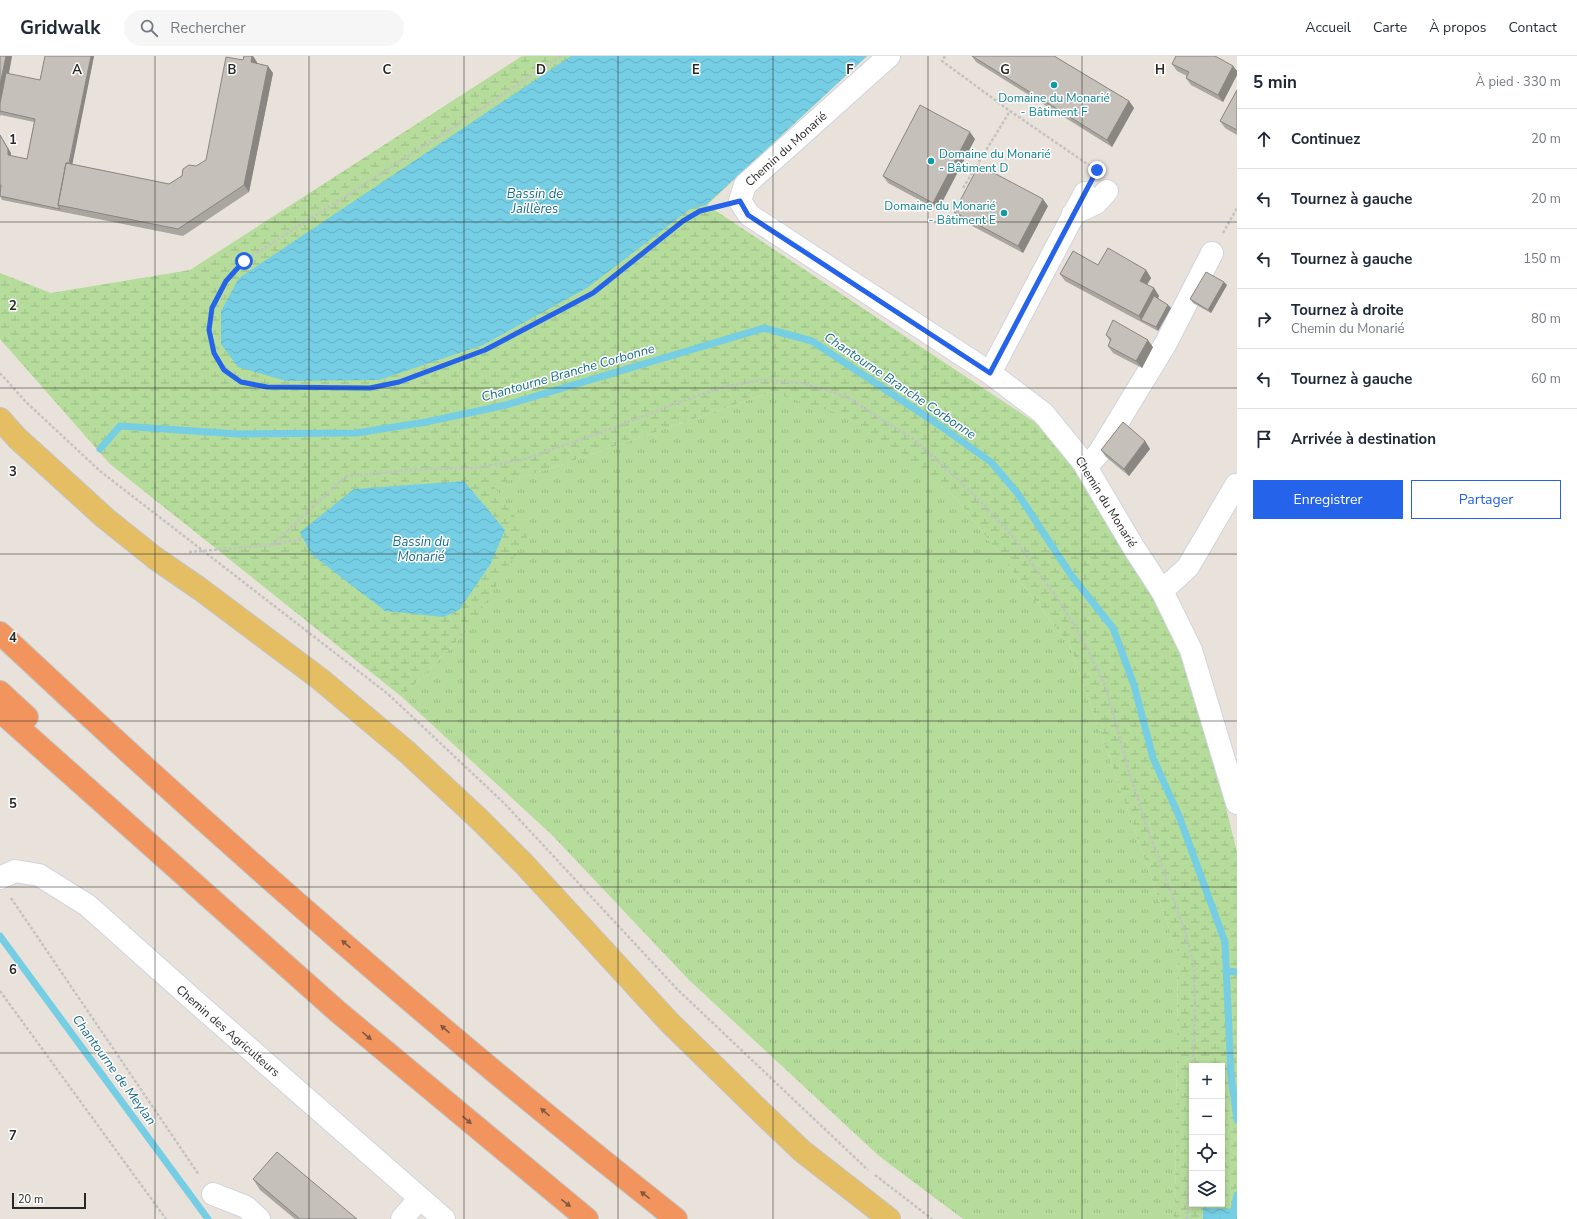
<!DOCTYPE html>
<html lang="fr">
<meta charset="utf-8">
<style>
:root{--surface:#fff;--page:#f6f6f7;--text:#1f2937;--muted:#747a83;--line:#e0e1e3;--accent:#2563eb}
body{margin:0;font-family:"Nunito Sans",sans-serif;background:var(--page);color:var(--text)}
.controls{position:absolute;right:12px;bottom:12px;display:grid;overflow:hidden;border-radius:0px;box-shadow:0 2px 6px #0003}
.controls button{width:36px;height:36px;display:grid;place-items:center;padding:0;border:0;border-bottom:1px solid var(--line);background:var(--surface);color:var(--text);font:20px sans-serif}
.scale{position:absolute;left:12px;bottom:10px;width:74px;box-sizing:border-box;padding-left:4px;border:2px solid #282828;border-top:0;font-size:11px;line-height:14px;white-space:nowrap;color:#282828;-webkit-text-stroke:3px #fff;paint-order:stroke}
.stop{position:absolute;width:12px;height:12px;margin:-9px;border:3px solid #2563eb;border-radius:50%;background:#fff}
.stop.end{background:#2563eb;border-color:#fff;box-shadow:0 1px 4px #0008}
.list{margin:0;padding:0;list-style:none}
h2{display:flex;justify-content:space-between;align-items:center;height:52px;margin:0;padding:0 16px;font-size:17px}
h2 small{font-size:13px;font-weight:400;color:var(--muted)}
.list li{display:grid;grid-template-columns:26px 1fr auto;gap:12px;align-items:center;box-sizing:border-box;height:60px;padding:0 16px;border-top:1px solid var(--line)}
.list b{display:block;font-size:15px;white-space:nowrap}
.list p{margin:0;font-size:13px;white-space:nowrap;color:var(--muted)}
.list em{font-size:13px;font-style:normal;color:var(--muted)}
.actions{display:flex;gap:8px;padding:12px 16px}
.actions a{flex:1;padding:9px 0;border:1px solid var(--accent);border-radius:0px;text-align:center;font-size:14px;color:var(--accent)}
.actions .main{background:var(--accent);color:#fff}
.icon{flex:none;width:22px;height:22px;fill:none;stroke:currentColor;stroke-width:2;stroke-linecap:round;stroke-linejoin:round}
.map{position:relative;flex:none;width:1237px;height:1163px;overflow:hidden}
header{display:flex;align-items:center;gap:24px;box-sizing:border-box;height:56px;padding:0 20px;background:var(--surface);border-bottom:1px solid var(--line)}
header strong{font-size:19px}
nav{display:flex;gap:22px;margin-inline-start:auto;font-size:14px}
.search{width:280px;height:36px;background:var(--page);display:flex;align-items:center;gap:10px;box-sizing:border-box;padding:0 14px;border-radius:22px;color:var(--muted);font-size:15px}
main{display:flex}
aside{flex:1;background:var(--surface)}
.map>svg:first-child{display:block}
</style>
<header>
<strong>Gridwalk</strong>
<div class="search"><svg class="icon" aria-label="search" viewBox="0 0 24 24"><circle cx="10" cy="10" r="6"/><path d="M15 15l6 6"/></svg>Rechercher</div>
<nav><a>Accueil</a><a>Carte</a><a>À propos</a><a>Contact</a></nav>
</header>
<main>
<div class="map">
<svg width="1237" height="1163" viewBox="0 0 1237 1163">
<defs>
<pattern id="grass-tufts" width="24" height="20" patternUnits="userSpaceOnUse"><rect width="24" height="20" fill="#b5dc9b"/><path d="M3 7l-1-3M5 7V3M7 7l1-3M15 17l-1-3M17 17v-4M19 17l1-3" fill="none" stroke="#9cbd86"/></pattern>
<pattern id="wetland-marsh" width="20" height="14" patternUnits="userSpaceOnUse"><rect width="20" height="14" fill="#b5dc9b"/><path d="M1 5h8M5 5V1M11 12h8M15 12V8" fill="none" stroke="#9cbd86"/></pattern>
<pattern id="water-waves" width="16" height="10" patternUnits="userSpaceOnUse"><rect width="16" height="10" fill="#75cee4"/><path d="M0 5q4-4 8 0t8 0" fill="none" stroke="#65b1c4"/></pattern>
</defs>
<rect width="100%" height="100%" fill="#e9e2da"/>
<path fill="url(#grass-tufts)" d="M771 336 851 361 957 443 1070 590 1178 898 1175 1154 1173 1163H963L879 1100 689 924 552 779 402 641 469 573 492 429 549 413Z"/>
<path fill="url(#wetland-marsh)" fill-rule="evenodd" d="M522 0H867L707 149 1054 379 1162 539 1192 616 1237 796V1163H1173L1175 1154 1178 898 1070 590 957 443 851 362 771 336 549 413 493 429 528 479 469 573 402 641 110 408 0 283V217L51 237 190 214ZM1192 1010H1222V1148H1192Z"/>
<path fill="url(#water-waves)" d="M571 0H867L706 149 690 153 587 232 483 289 379 324 286 325 238 311 221 288V255L239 222Z
M464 425 505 474 490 509 459 554 444 561 385 555 311 498 300 476 354 433Z
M1203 1152 1237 1153V1163H1203Z"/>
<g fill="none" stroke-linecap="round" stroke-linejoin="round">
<path stroke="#75cee4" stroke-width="7" d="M100 393 120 370 238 378 356 377 426 366 506 349 764 272 812 285 936 367 991 406 1018 438 1071 519 1113 572 1134 629 1153 702 1179 760 1225 886 1231 1019 1237 1064
M0 880 208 1163
M1226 915 1237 916
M1232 1163 1237 1139"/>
<g stroke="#d0d4e0" stroke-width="24">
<path id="minor" d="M889 0 745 129 740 145 749 159 990 317 1043 357 1083 406 1134 492 1162 535 1191 594 1237 747
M1073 158 1096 147 1107 135
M990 317 1085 137
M1086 411 1099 397 1166 287 1212 197
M1162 535 1188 511 1236 429
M0 822 15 815 39 819 87 849 197 947 444 1163
M213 1138 246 1151 259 1163
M402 1163 420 1142"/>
</g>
<g stroke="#c3c3c3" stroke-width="24">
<path id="major" d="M0 363 17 382 105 462 155 502 200 533 320 623 407 696 480 764 524 808 670 967 760 1055 802 1095 889 1163"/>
</g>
<g stroke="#c3c3c3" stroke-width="24">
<path id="highway" d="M0 577C217 781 442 978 676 1163
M0 636 27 661
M0 655 337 955 587 1163"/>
</g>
<path stroke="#c3c3c3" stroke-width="2.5" stroke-dasharray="3 2" stroke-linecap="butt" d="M561 0 454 71 244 205 226 225 212 252 209 274 214 297 224 314 241 326 267 331 370 332 399 326 485 294 593 237 683 165 700 155 718 151
M945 0 942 5 1010 55 1096 114
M963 132 1010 55
M1223 177 1237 152
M0 317 26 346 100 415 388 638 504 747 678 934 868 1114
M272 489 346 420 422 413 475 412 521 404 603 376 679 346 727 330 762 324 802 327 845 340 915 384 968 433 1011 478 1062 549 1086 590 1106 632 1128 712 1145 766 1160 805 1185 876 1194 909 1195 952 1193 1010
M189 496 272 489 303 483
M11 842 199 1119
M0 935 166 1163
M875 1119 932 1163
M1187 1163 1192 1052"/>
<use href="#minor" stroke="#fff" stroke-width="22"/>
<use href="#major" stroke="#e5be64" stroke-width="22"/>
<use href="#highway" stroke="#f1945e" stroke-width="22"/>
</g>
<path fill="#a9a59f" d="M0 0H12L9 18 40 24 45 0H94L72 108 169 128 206 104 243 4 257 6V7L273 17 249 136 183 180 63 156 2 144 0 140 1 132H0V79L11 97V100L27 103 34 66 1 59V58L0 61Z
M972 0H1054L1129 45 1134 52 1112 91 976 6Z
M1172 8 1233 10 1237 15V19L1223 46 1191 29 1186 22 1187 20 1177 15Z
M1237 34V79L1225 72 1220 65Z
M975 83 938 154 888 127 883 120Z
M1048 150 1023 197 959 163 954 156Z
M1098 209 1146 214 1151 222 1147 229 1154 232 1159 240 1158 242 1168 249 1171 252 1158 275 1065 225 1060 218Z
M1224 226 1227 229 1211 257 1193 247 1190 243Z
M1106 279 1153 291 1142 312 1113 297 1108 290 1110 285Z
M1145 385 1150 393 1129 420 1106 401 1101 394Z
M253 1123 357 1163H295L260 1134Z"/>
<path fill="#8a8682" d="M6 0H12L1 56 0 55V29Z
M91 0H94L64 150H61Z
M252 0H253L257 6 256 13 251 6Z
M268 10 273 17 249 136 244 129Z
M1233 10 1237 15V19L1223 46 1218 39Z
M1129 45 1134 52 1112 91 1107 84Z
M970 76 975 83 938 154 933 147Z
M0 79 11 97 10 103 8 99Z
M1043 143 1048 150 1023 197 1018 190Z
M1146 214 1151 222 1145 232 1140 225Z
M1224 226 1227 229 1211 257 1208 254Z
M1154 232 1159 240 1145 265 1141 264 1139 260Z
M1168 249 1171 252 1158 275 1156 271Z
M1148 284 1153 291 1142 312 1136 305Z
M1145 385 1150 393 1129 420 1124 413Z"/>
<path fill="#c5c0b9" stroke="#8a8682" d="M0 0H6L0 29Z
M45 0H91L69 107H66L58 149 60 153 0 140 1 129H0V79L8 93V99L27 103 35 63 0 55V48L6 17 40 24Z
M244 0H252L251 6 268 10 244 129 178 173 58 149 66 107 169 128 182 120 183 113 189 109 196 110 206 104 226 1 243 4Z
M972 0H1054L1129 45 1107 84Z
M1176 0H1215L1233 10 1218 39 1186 22 1189 16 1172 8Z
M1237 34V74L1220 65Z
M920 49 970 76 933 147 883 120Z
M979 109 1043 143 1018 190 954 156Z
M1108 192 1146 214 1140 225 1154 232 1139 260 1060 218 1073 195 1098 209Z
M1206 216 1224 226 1208 254 1190 243Z
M1154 240 1168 249 1156 271 1141 264Z
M1113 264 1148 284 1136 305 1108 290 1111 283 1106 279Z
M1123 366 1145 385 1124 413 1101 394Z
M277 1096 357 1163H300L253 1123Z"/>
<defs><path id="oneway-solid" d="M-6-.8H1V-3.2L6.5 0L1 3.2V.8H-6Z"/></defs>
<g fill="#825940">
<use href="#oneway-solid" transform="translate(346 888) rotate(-139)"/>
<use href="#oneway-solid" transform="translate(445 973) rotate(-140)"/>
<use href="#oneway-solid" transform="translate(367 980) rotate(40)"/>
<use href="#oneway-solid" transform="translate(545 1056) rotate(-140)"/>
<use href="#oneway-solid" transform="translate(467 1064) rotate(40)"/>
<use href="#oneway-solid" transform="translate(645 1139) rotate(-142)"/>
<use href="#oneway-solid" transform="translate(566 1147) rotate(38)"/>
</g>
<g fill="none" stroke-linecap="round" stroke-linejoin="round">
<path stroke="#2563eb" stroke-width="5" d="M244 205 226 225 212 252 209 274 214 297 224 314 241 326 267 331 370 332 399 326 485 294 593 237 683 165 700 155 740 145 748 159 990 317 1097 114"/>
</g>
<path fill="none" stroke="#282828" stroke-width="1" stroke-opacity="0.55" d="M155 0V1163M309 0V1163M464 0V1163M618 0V1163M773 0V1163M928 0V1163M1082 0V1163M0 166H1237M0 332H1237M0 498H1237M0 665H1237M0 831H1237M0 997H1237"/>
<g fill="#0f9aa8" stroke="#fff" stroke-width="1.5">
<circle cx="1054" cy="29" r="4"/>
<circle cx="931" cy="105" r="4"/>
<circle cx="1004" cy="157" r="4"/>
</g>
<g text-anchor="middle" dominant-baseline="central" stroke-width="3" stroke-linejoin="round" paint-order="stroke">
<g font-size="12" fill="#0d838f" stroke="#fff">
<text x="1054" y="42">Domaine du Monarié<tspan x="1054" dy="14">- Bâtiment F</tspan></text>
<text x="939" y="98" text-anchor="start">Domaine du Monarié<tspan x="939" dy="14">- Bâtiment D</tspan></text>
<text x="996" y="150" text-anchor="end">Domaine du Monarié<tspan x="996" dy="14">- Bâtiment E</tspan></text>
</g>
<g font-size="12" fill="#282828" stroke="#fff">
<text transform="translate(786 93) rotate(-42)">Chemin du Monarié</text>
<text transform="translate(1106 446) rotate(58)">Chemin du Monarié</text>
<text transform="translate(228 975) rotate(41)">Chemin des Agriculteurs</text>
</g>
<g font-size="13" font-style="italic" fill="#176c8c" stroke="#fff">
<text x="535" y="138">Bassin de<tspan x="535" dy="15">Jaillères</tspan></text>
<text transform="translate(568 317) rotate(-16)">Chantourne Branche Corbonne</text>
<text transform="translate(900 330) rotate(34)">Chantourne Branche Corbonne</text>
<text x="421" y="486">Bassin du<tspan x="421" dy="15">Monarié</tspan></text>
<text transform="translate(114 1014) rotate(54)">Chantourne de Meylan</text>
</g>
</g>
<g font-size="13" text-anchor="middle" font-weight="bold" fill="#282828" stroke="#fff" stroke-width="3" stroke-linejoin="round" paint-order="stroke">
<text x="77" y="18">A</text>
<text x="232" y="18">B</text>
<text x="387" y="18">C</text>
<text x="541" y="18">D</text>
<text x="696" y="18">E</text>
<text x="850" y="18">F</text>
<text x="1005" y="18">G</text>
<text x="1160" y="18">H</text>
<text x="13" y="88">1</text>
<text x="13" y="254">2</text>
<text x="13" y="420">3</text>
<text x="13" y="586">4</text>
<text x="13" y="752">5</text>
<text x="13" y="918">6</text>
<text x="13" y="1084">7</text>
</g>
</svg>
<div class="controls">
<button>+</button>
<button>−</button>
<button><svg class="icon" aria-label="locate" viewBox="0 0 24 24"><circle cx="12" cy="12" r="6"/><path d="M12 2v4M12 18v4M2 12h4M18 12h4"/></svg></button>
<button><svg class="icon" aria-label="layers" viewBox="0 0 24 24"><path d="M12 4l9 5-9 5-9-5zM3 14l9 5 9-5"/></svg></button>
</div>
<div class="scale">20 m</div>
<div class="stop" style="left:244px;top:205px"></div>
<div class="stop end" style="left:1097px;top:114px"></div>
</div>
<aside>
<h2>5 min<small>À pied · 330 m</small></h2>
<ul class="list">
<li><svg class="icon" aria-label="ahead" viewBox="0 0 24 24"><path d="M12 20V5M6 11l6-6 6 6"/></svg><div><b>Continuez</b></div><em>20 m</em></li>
<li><svg class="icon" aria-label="left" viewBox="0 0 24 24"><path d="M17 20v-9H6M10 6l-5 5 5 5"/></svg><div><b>Tournez à gauche</b></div><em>20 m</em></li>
<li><svg class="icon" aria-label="left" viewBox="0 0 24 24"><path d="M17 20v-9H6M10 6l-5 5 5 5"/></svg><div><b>Tournez à gauche</b></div><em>150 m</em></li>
<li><svg class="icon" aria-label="right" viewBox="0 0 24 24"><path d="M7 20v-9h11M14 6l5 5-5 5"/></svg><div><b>Tournez à droite</b><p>Chemin du Monarié</p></div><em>80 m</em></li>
<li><svg class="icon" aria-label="left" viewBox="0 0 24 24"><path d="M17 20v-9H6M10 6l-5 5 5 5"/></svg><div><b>Tournez à gauche</b></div><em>60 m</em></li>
<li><svg class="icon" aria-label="arrive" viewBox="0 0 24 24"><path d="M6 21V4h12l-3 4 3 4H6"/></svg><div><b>Arrivée à destination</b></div></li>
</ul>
<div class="actions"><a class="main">Enregistrer</a><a>Partager</a></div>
</aside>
</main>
